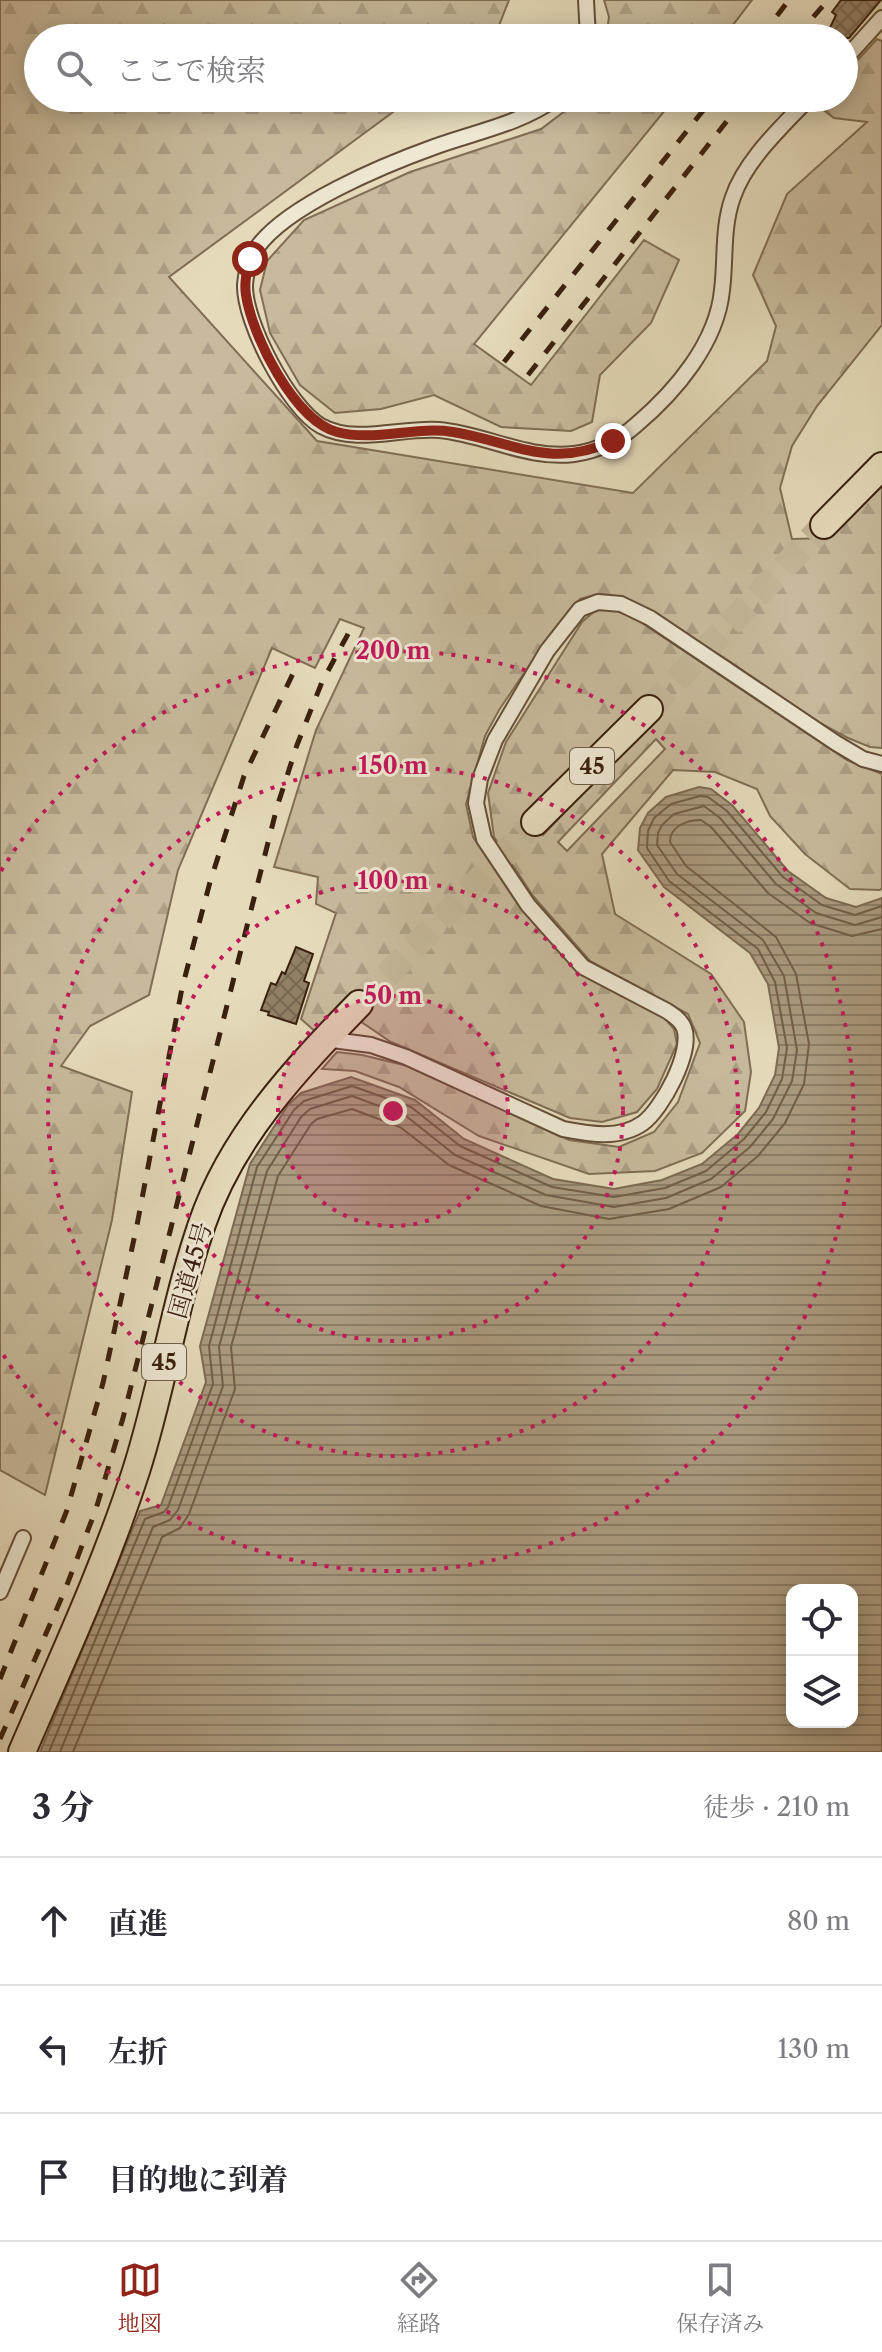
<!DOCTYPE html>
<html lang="ja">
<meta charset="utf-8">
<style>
:root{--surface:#fff;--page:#f7f7f7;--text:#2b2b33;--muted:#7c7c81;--line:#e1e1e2;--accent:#8f2418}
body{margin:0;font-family:"Libre Caslon Text","Noto Serif JP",serif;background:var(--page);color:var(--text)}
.controls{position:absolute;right:24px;bottom:24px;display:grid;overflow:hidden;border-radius:16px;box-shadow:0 4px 20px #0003}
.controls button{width:72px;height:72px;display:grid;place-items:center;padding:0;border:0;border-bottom:2px solid var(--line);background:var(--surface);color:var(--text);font:40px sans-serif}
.stop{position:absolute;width:24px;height:24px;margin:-18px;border:6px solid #8f2418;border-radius:50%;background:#fff}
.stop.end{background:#8f2418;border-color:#fff;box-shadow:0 2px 8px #0008}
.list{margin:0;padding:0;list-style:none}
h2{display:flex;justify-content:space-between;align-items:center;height:104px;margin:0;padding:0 32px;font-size:34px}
h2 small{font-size:26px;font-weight:400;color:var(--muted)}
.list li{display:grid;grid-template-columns:52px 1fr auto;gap:24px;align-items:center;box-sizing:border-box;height:128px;padding:0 32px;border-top:2px solid var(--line)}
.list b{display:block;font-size:30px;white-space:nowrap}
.list em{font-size:26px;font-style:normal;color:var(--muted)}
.icon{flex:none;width:44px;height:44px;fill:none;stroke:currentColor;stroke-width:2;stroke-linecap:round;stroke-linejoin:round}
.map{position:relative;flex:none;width:882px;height:1752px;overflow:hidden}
.search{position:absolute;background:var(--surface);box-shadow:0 4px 20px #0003;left:24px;right:24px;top:24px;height:88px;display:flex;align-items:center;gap:20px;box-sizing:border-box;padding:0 28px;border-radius:44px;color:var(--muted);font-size:30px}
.sheet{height:488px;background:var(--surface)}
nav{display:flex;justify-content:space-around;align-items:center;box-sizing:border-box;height:112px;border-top:2px solid var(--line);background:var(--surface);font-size:22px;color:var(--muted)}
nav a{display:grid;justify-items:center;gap:4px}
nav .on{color:var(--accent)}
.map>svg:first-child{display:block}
</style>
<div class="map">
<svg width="882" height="1752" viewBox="0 0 882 1752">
<defs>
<pattern id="forest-firs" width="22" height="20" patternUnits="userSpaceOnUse" patternTransform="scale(2)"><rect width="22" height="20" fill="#c8bb9d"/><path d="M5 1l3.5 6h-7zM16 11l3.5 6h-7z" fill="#ada086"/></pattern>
<pattern id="water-rules" width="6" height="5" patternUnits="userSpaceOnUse" patternTransform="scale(2)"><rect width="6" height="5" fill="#ab9b80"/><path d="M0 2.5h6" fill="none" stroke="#8c7e67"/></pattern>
<pattern id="building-cross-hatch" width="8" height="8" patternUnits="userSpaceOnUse" patternTransform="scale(2)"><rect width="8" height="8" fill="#928167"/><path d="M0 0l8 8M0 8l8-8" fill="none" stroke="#786953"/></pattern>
</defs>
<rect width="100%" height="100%" fill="#e5dbbb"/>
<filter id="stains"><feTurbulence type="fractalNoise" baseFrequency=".0025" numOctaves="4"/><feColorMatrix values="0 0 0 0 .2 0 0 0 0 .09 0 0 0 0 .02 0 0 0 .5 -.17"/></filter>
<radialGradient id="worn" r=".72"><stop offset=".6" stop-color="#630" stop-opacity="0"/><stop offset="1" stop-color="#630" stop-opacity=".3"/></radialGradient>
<path fill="url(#forest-firs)" stroke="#806e55" stroke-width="2" fill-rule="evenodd" d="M0 0H509L494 38H38V98H412L169 277 317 441 633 493 767 361 776 326 753 275 787 194 867 122 834 118 817 105 823 98H844V75L877 39 882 41V325L817 406 792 446 780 488 792 539 829 538 882 484V748L870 747 848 738 820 723 726 659 624 597 599 594 580 599 541 648 499 710 485 736 466 804 473 837 522 910 580 972 659 1012 674 1029 677 1044 657 1089 637 1112 602 1122 570 1118 391 1042 360 1021 372 1009 352 993 317 1033 301 1019 336 913 316 904 318 877 274 867 316 730 364 628 340 619 315 668 272 648 178 870 149 995 90 1026 61 1066 132 1092 112 1220 45 1495 0 1470Z
M604 0H752L723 38H606L609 17Z
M582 98H675L474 344 531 385 644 240 679 260 651 323 600 375 592 422 571 431 501 427 434 395 381 409 335 413 300 385 270 333 260 290 267 261 304 220 410 172 541 129Z
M597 609H621L847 760 882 774V888L880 890 850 889 805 854 770 816 757 789 715 772 673 770 602 854 615 914 711 974 744 1022 751 1072 745 1111 702 1153 655 1171 589 1174 479 1136 399 1087 355 1071 322 1069 337 1052 362 1055 416 1068 569 1140 619 1147 654 1132 678 1102 700 1043 688 1014 590 961 533 896 494 837 488 793 506 742 582 622ZM657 715 543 835 528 820ZM656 739 665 749 567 851 558 842Z"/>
<path fill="url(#water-rules)" stroke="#7d6a52" stroke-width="2" fill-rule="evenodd" d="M699 787 711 789 732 805 788 871 826 898 856 907 882 898V1752H40L140 1511 161 1505 206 1382 200 1346 250 1164 288 1105 301 1093 351 1077 415 1100 464 1139 553 1179 614 1189 662 1180 702 1164 738 1134 759 1108 775 1075 779 1048 768 984 750 953 664 887 638 850 640 828 648 813 666 797ZM792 1590H852V1722H792Z"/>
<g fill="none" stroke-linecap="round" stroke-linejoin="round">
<path stroke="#725e46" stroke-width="2" d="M49 1752 145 1519 164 1512 168 1507 213 1384 209 1346 257 1167 294 1110 304 1101 352 1086 411 1107 460 1146 552 1187 614 1197 665 1188 706 1171 744 1139 766 1112 782 1079 787 1048 775 982 758 949 669 881 647 848 648 831 654 818 671 804 700 796 708 797 727 811 783 877 822 905 855 915 882 906
M60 1752 153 1527 170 1520 178 1510 223 1386 219 1347 267 1171 301 1117 310 1109 352 1096 406 1116 455 1155 546 1195 614 1207 666 1198 711 1179 750 1147 773 1119 792 1081 797 1050 784 976 763 940 677 874 657 845 658 833 662 825 674 814 704 806 720 818 776 884 816 913 855 925 882 917
M73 1752 162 1537 180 1528 189 1514 235 1389 231 1347 278 1176 311 1124 317 1119 352 1109 400 1127 449 1165 541 1206 609 1219 669 1209 721 1187 758 1156 785 1123 804 1084 809 1044 796 974 776 937 686 866 670 842C670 826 687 820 701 820L711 827 768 893 810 923 852 936 882 929"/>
</g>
<path fill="url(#building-cross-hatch)" stroke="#39200d" stroke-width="2" d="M841 0H881L849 38H834L827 34 836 15 832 12Z
M296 947 313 954 304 981 309 983 296 1024 268 1015 269 1012 261 1010 271 983 276 985 282 972 285 974Z"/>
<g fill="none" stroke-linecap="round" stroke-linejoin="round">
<path stroke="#c3b698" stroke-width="26" stroke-dasharray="26 13" stroke-linecap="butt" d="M649 709 824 525
M359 1004 535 822"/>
<g stroke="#644f38" stroke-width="18">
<path id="street" d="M586 0 588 38
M844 60 882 18
M556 98C520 124 475 132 434 147 384 165 285 206 256 249 249 259 246 273 245 285 244 322 289 408 321 426 356 445 401 427 439 430 485 434 528 460 574 454 597 451 619 440 636 425 675 392 717 343 722 290 726 259 722 227 733 197 746 159 782 127 809 98
M325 1039 371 1045 406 1057 563 1129C589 1134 619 1140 643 1123 662 1109 693 1052 684 1028 681 1020 673 1015 667 1011L583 967 528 905 484 839 476 803 480 779 495 740 547 651 580 609 598 602 621 604 650 618 836 743 863 759 882 764
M0 1592 23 1538"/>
</g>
<g stroke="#39200d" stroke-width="30">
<path id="highway" d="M824 525 882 466
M535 822 649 709
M22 1752C62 1659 105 1567 136 1471 162 1390 174 1305 202 1224 232 1136 296 1069 359 1004"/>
</g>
<use href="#street" stroke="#eee8d3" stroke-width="14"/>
<use href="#highway" stroke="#e5dbbb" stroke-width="26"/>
<path stroke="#39200d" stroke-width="5" stroke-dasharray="14 14" stroke-linecap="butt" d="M760 38 789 0
M795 38 828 0
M504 362 713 98
M528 375 745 98
M0 1679 67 1510 103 1383 137 1225 182 988 210 882 244 776 298 663
M0 1739 65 1590 96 1509 123 1418 277 807 297 745 322 682 354 623"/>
</g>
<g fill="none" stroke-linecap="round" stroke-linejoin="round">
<path stroke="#8f2418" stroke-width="10" d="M250 259C247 271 244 282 246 295 252 336 295 421 337 432 374 442 415 426 453 432 515 442 549 470 613 441"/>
</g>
<circle cx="393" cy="1111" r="115" fill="#c2185b" fill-opacity=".12"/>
<g fill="none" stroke="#c2185b" stroke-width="4" stroke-dasharray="4 8">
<circle cx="393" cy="1111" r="115"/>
<circle cx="393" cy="1111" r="230"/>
<circle cx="393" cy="1111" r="345"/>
<path d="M1 871A460 460 0 1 1 1 1351"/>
</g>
<g text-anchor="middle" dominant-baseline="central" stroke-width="6" stroke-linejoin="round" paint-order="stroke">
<g fill="#eee8d3" stroke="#6f5c48" stroke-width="2">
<rect x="570" y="748" width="44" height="36" rx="6"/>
<rect x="142" y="1344" width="44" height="36" rx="6"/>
</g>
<g font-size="22" font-weight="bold" fill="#39200d">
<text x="592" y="766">45</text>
<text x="164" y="1362">45</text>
</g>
<g font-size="24" fill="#39200d" stroke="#eee8d3">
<text transform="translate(190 1270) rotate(-74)">国道45号</text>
</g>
</g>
<circle cx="393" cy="1111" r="12" fill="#c2185b" stroke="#eee8d3" stroke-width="4"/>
<g font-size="24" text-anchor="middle" font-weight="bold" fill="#c2185b" stroke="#eee8d3" stroke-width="6" stroke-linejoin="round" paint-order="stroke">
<text x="393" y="659">200 m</text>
<text x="393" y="774">150 m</text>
<text x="393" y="889">100 m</text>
<text x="393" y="1004">50 m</text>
</g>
<rect width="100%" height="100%" filter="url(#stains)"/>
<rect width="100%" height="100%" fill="url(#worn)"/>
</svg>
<div class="controls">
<button><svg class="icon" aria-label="locate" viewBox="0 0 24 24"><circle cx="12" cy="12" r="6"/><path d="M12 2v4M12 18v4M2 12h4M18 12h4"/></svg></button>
<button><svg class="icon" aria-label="layers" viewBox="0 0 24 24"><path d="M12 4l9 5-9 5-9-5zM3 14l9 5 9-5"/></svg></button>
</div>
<div class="stop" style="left:250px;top:259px"></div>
<div class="stop end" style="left:613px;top:441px"></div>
<div class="search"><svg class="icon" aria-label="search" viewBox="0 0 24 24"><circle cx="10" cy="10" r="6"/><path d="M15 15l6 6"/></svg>ここで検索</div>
</div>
<section class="sheet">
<h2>3 分<small>徒歩 · 210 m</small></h2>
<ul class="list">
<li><svg class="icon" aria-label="ahead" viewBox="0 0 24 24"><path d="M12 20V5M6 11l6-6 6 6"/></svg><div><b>直進</b></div><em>80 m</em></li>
<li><svg class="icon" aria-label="left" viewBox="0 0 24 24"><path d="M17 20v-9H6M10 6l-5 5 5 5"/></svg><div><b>左折</b></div><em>130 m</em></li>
<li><svg class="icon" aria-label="arrive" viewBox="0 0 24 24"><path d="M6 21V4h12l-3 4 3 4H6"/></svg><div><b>目的地に到着</b></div></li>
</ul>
</section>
<nav>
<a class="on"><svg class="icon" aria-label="map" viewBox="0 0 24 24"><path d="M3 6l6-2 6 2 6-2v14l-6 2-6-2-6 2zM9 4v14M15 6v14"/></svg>地図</a>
<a><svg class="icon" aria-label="directions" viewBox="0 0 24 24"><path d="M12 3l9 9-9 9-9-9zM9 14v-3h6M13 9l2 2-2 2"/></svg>経路</a>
<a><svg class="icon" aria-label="saved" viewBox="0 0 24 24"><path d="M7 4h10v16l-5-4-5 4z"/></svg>保存済み</a>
</nav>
